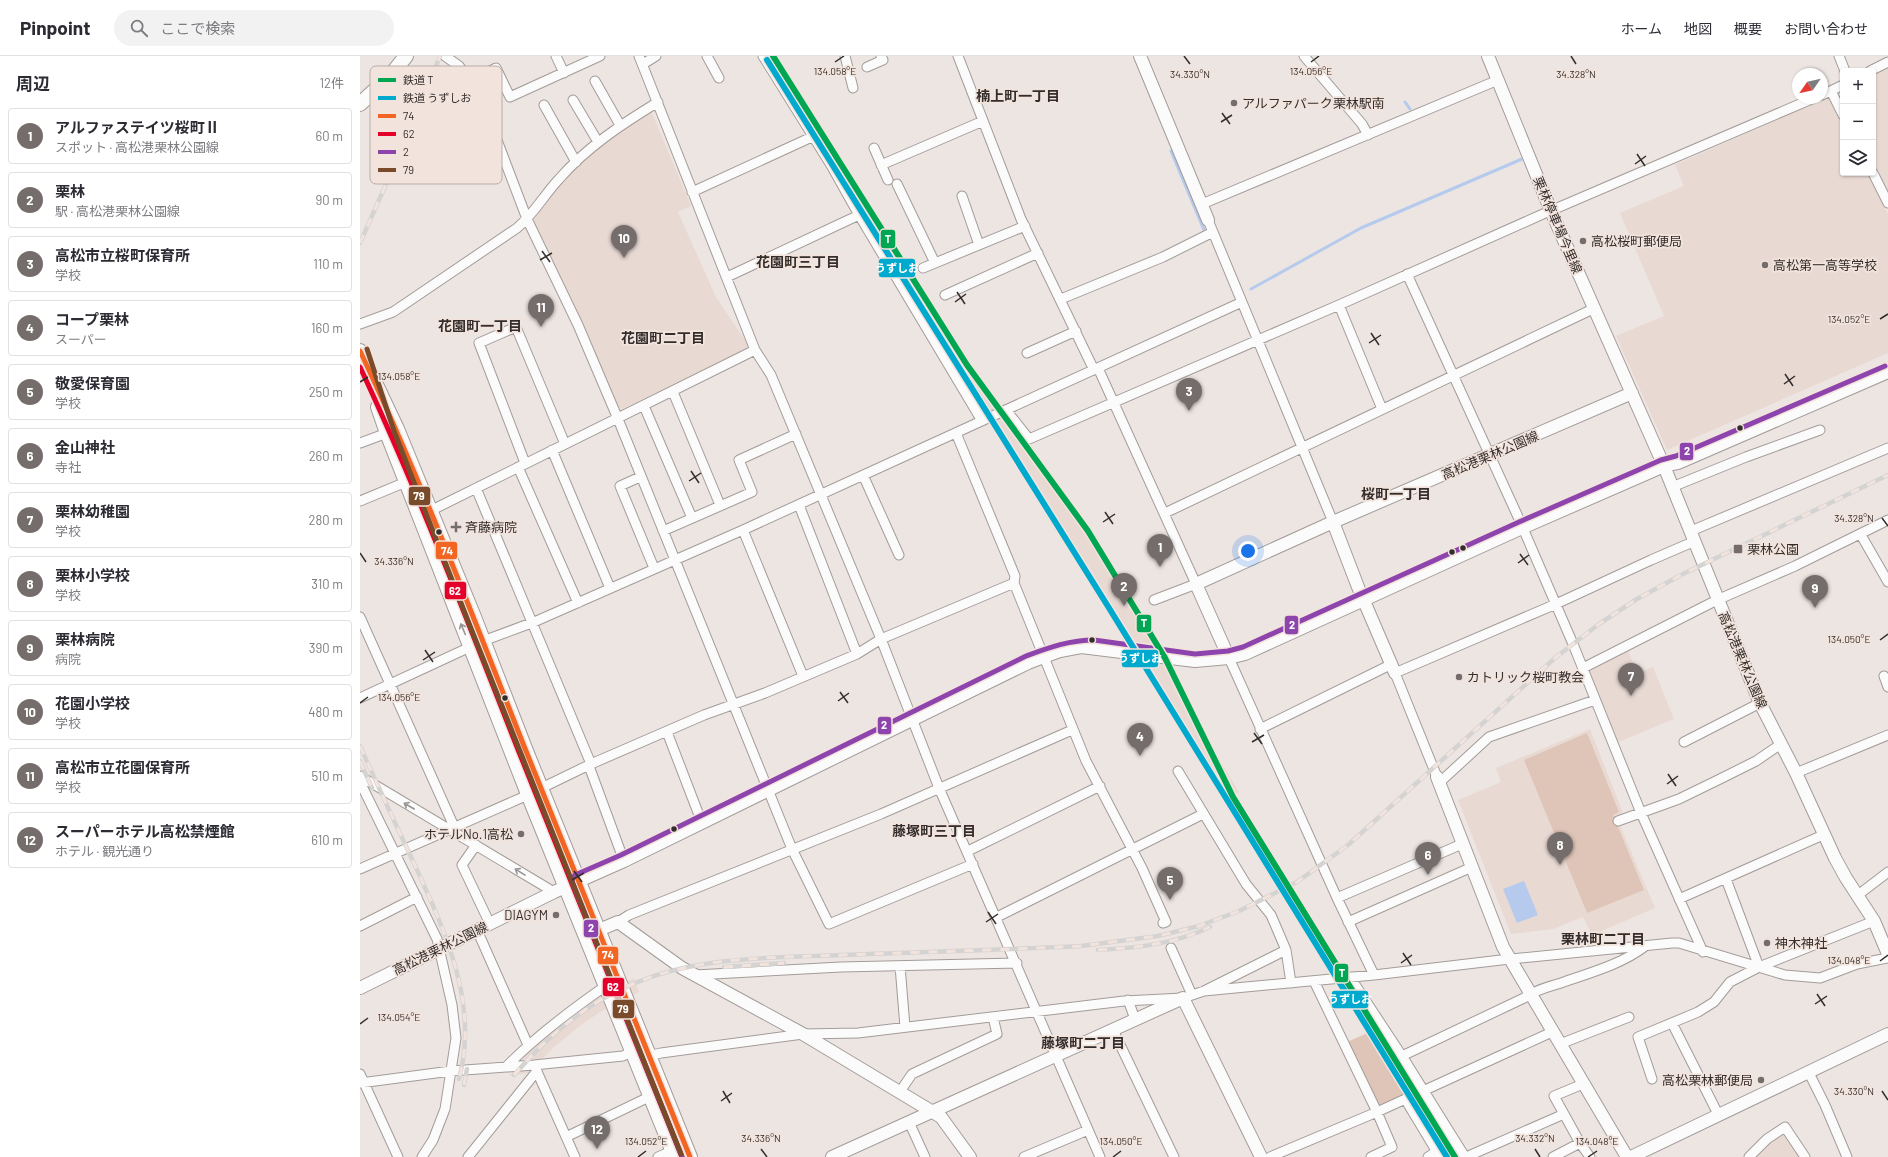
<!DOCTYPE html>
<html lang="ja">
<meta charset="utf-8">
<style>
:root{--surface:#fff;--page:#f2f2f3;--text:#2b2b33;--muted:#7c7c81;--line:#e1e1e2;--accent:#746d6b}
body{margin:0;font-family:Barlow,"Noto Sans JP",sans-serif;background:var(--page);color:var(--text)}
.controls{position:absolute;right:12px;top:12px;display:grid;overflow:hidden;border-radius:4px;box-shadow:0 1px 3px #0004}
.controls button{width:36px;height:36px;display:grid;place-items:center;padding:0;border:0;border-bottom:1px solid var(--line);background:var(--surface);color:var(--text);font:20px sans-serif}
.compass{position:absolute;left:1432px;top:12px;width:36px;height:36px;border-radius:50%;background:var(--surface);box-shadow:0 1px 3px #0004;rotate:236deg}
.you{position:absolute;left:888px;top:495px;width:14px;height:14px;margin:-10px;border:3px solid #fff;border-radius:50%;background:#1a73e8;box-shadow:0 0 0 6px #1a73e833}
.badge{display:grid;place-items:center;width:26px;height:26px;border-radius:50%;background:var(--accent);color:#fff;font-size:13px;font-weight:700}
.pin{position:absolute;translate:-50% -33px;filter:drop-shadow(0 1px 2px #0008)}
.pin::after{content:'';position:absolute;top:21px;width:14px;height:12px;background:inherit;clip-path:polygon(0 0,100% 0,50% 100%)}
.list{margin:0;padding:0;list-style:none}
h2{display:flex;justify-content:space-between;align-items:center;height:52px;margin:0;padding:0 16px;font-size:17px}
h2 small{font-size:13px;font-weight:400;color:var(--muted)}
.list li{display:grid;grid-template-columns:26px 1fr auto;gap:12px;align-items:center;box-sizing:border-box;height:56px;margin:0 8px 8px;padding:0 8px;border:1px solid var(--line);border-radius:4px}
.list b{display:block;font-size:15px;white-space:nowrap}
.list p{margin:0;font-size:13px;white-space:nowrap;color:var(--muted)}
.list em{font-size:13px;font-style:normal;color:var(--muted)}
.icon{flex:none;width:22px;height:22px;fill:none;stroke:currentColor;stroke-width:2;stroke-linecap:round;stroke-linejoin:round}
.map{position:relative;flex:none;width:1528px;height:1101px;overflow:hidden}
header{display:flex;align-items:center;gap:24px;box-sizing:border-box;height:56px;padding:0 20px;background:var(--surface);border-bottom:1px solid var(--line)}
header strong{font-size:19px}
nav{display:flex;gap:22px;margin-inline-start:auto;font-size:14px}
.search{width:280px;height:36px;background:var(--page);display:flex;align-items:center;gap:10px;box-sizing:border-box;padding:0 14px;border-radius:22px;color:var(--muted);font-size:15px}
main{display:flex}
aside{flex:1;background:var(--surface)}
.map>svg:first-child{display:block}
</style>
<header>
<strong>Pinpoint</strong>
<div class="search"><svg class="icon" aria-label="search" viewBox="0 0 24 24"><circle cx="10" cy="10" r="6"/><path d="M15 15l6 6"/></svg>ここで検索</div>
<nav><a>ホーム</a><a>地図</a><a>概要</a><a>お問い合わせ</a></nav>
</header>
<main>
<aside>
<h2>周辺<small>12件</small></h2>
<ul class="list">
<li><span class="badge">1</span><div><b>アルファステイツ桜町Ⅱ</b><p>スポット · 高松港栗林公園線</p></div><em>60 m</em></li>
<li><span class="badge">2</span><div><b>栗林</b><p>駅 · 高松港栗林公園線</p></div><em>90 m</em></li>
<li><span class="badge">3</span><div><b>高松市立桜町保育所</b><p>学校</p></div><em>110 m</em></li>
<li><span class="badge">4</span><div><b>コープ栗林</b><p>スーパー</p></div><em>160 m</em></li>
<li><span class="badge">5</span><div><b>敬愛保育園</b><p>学校</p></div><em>250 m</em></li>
<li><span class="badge">6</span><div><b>金山神社</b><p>寺社</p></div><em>260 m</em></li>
<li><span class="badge">7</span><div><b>栗林幼稚園</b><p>学校</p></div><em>280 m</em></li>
<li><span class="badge">8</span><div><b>栗林小学校</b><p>学校</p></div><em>310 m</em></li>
<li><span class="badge">9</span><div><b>栗林病院</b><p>病院</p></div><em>390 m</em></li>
<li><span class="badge">10</span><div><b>花園小学校</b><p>学校</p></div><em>480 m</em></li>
<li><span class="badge">11</span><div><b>高松市立花園保育所</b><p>学校</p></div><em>510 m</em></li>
<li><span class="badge">12</span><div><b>スーパーホテル高松禁煙館</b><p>ホテル · 観光通り</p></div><em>610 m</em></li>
</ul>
</aside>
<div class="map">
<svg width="1528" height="1101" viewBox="0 0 1528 1101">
<rect width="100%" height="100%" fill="#ede5e2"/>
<path fill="#e9d9d3" d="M1528 11V137L1513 108V19Z
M1468 41 1483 71V117H1507L1528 158V297L1307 394 1256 280 1304 260 1260 157 1324 130 1315 109Z
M289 56 292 57 331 150 318 156 356 241 388 289 386 293 262 353 257 350 173 164 201 125 220 107 242 88Z
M591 276 616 316 728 469 776 546 819 624 860 704 879 736 867 743 826 671 642 372 637 375 579 284Z
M1268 595 1278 617 1293 611 1314 663 1256 687 1227 616Z
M1230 673 1263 757 1256 760 1295 852 1232 879 1223 861 1193 873 1151 878 1098 744 1141 726 1136 712Z
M274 922 279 936 240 956 221 969 194 991 168 1017 149 1020 171 993 184 981 226 949 249 934Z
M1424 1074 1441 1101H1392Z"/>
<path fill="#dfc5b7" d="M1227 677 1259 756 1253 759 1284 834 1227 857 1164 704Z
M1014 974 1052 1035 1017 1051 987 986Z"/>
<path fill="#b5caec" d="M1164 825 1178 859 1157 867 1143 833Z"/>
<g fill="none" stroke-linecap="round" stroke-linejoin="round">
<path stroke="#b5caec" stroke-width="3" d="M1045 46 1050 53
M811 95 844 174
M891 233 1001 172 1162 103"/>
<g stroke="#a29c99" stroke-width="11">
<path id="street" d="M85 0 99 10 111 25 124 50 167 163 218 269 258 363 432 793 469 868 613 808
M196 0 204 17
M279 0 395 294 411 319 521 583 579 732 740 1101
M347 0 359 22
M403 0 471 109 499 159 622 365
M485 0 493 32
M598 0 661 163 734 314
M944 0 1002 68 1008 79
M1479 0 1485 15
M283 8 296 0
M507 11 523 4 521 0
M1510 15 1528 6
M111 25 136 12 150 41 240 0
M235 25 260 69
M1471 35 1483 59
M1462 39 1483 29
M213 44 238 86
M184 49 216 106
M514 92 528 124
M521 109 623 65
M1513 117 1528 147
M537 128 575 207
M332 136 454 80
M602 140 619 189
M842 148 1138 24
M848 164 973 466
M563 212 665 170
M1047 218 1159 463 1213 588 1281 757 1343 896
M367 221 499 159
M585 239 678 197
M701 243 803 201 853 176
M979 249 1022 353
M0 268 33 256 157 172C174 158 184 139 199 123 227 91 262 68 298 46
M667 297 716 275
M738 312 836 528 794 544
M313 336 360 449
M284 350 332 462
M646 354 669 383 979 249 1183 158 1454 42
M596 377 655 520 654 527 726 705 782 812 806 866 803 867
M0 387 27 377
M192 394 250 532
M165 407 119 287 156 271 205 388
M158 411 218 547
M503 419 539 499
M280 421 260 430 294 512
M1312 431 1386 401 1460 374
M116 432 231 708
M0 445 46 426
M439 449 497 598
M70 455 395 294
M805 457 1235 252
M383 474 443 620
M303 475 392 436 379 404 436 378
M1331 475 1528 392
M1501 479 1528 526
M0 561 92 766 90 773
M869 602 977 842 1014 919
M1223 612 1357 544 1435 510 1528 464
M1524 620 1528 631
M0 642 123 585 174 566 383 474 882 246
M900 673 1032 608
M307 676 342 767
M1324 686 1400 647
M229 710 264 805
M818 715 886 828 911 859 926 894 931 927
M1436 717 1528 679
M0 720 194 836
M1077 721 1035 617 1196 548 1291 504 1335 485
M0 726 77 883 92 949 96 982 85 1053 73 1084 62 1101
M1079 727 1129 681 1235 644
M1258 765 1319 743 1360 723 1396 705 1421 688
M116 789 102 809 130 868
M608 795 740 730
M0 813 161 742 231 708 344 659 405 637 497 598 521 583 654 527
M1498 839 1528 816
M977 842 1102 788
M1319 843 1463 779
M637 861 843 758
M258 866 269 859 521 758 712 674
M988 866 1112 811
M0 870 57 841
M117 874 168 989
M811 892 832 939
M540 910 545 971
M1399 911 1514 865
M335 919 481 911 657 907
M990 921 1042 1000 1105 1101
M954 925 1017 1056 1032 1091 1011 1101
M844 935 1014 919 1141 904 1312 887H1319L1425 919 1460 922 1497 908 1528 902
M768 944 775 963
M1312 967 1359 1060
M753 974 814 1101
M1200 988 1269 961
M288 1000 301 997 443 978 498 977 764 945 823 942 844 935 926 894
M1042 1000 1164 942C1175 934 1188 931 1201 927 1229 917 1260 909 1284 891
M146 1011C176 980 211 954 247 929
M175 1011 215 1101
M1449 1017 1465 1049 1487 1101
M0 1018 38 1101
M1292 1023 1278 981 1338 956 1354 946 1370 926 1399 911 1366 823
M0 1027 91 1015 174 1009 263 1000 273 995
M1223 1028 1194 1040 1220 1087 1230 1101
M539 1037 552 1018 637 978 633 961
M1045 1043 1080 1101
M549 1066 565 1101
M206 1081 291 1040
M108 1101 177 1015
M298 1101 312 1095
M664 1101 728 1074
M910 1101 1017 1056 1192 976
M1068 1101 1077 1095
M1106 1101 1204 1058
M1193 1101 1220 1087
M1389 1101 1407 1083 1425 1071 1445 1101"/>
</g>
<g stroke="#a29c99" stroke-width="14">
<path id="secondary" d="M780 0 848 164
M1128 0 1191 155 1304 410 1400 647 1436 717 1475 802 1486 822 1514 865 1528 898
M973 466 998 531 1035 617
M869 602 836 528 973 466 1272 337
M1077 721 1143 891 1267 1101
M239 874 258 866 322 912 443 978 581 1061 610 1101
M0 932 194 836 264 805 668 607 700 595 721 591 835 605 869 602 885 598 1162 472 1304 410 1318 407 1528 316
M472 1101 823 942 901 1101
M1271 1101 1528 978"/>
</g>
<g stroke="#a29c99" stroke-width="16">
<path id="primary" d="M0 48 31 19 46 0
M0 295 37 373 114 561 166 695 330 1101
M18 351 27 377 168 738 315 1101"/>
</g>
<use href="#street" stroke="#fcfbfb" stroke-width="9"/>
<use href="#secondary" stroke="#fcfbfb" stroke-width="12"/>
<use href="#primary" stroke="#fcfbfb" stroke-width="14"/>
<g stroke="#d5d3d2" stroke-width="4.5">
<path id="rail" d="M0 187 58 56 80 0
M0 690C17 728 34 765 52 803 83 871 120 946 99 1023
M0 705 12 732
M738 894C776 892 815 888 850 871
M364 911 424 907
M154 1019C187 981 226 947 273 928 338 900 412 902 482 899 562 896 641 894 721 890L798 880 839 870 879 855 937 826 988 789 1195 602 1239 568 1277 543 1323 518 1528 419
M104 1029 107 1013"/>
</g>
<use href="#rail" stroke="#f2e4dd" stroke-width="3" stroke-dasharray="9" stroke-linecap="butt"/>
<g stroke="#f2e4dd" stroke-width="8">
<path id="bus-1" d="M0 295C62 426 113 561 166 695 220 831 275 966 330 1101"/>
</g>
<g stroke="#f2e4dd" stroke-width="8">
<path id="bus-2" d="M0 311C59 437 108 567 159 696 212 831 268 966 322 1101"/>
</g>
<g stroke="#f2e4dd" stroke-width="8">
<path id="bus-3" d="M322 1101 213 828 212 823 215 819 261 799 666 600C688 592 709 584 734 584L835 598 868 595 883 591 1159 466 1301 404 1316 400 1525 310"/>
</g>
<g stroke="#f2e4dd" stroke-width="8">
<path id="bus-4" d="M7 293 34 375 110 570 321 1098"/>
</g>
<use href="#bus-1" stroke="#f26522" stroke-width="5"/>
<use href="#bus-2" stroke="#e4002b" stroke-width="5"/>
<use href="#bus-3" stroke="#8e44ad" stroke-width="5"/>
<use href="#bus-4" stroke="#7a4b2a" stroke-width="5"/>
<g stroke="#f2e4dd" stroke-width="9">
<path id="rail-1" d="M413 0 607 309 728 475 805 602 873 741 1095 1101"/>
</g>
<g stroke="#f2e4dd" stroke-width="9">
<path id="rail-2" d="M407 4 749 552 1087 1101"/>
</g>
<use href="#rail-1" stroke="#00a651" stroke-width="6"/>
<use href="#rail-2" stroke="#00a9ce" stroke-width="6"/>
</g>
<defs><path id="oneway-shaft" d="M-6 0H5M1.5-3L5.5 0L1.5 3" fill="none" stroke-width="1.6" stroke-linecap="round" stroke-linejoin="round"/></defs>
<g stroke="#989493">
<use href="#oneway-shaft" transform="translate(103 573) rotate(-113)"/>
<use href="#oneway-shaft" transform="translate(49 750) rotate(-150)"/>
<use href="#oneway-shaft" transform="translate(160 816) rotate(-148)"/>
</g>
<path fill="none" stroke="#332d2b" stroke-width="1.5" d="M824 0 830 8M1211 0 1216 8M475 6 484 0M951 6 959 0M862 57 870 68M861 66 872 59M1277 98 1285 110M1275 108 1286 100M182 195 190 206M180 204 192 197M597 236 605 248M595 246 606 238M1520 263 1528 258M1011 277 1019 289M1009 287 1021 279M1425 318 1433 330M0 326 8 321M1424 328 1435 320M331 415 339 427M329 425 341 417M745 456 753 468M1522 462 1528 470M743 466 755 458M0 497 6 506M1160 498 1168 509M1158 507 1169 499M1520 584 1528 578M65 594 73 606M63 604 75 596M480 636 488 647M478 645 489 637M0 647 8 641M894 677 902 688M892 686 904 679M1308 718 1316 730M1307 728 1318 720M214 815 222 826M212 824 224 817M628 856 636 868M626 866 638 858M1043 897 1051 909M1520 905 1528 899M1041 907 1052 899M1457 938 1465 950M1455 948 1467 940M0 968 8 962M363 1035 370 1047M1522 1035 1528 1044M361 1045 372 1037M401 1093 407 1101M1175 1093 1180 1101M278 1101 286 1095M753 1101 761 1095M1228 1101 1237 1095"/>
<g fill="#746d6b" stroke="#f2e4dd" stroke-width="1.5">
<circle cx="874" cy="47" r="4"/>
<circle cx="1223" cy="185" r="4"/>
<circle cx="1405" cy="209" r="4"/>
<path d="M94 465h4v4h4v4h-4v4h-4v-4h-4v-4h4z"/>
<rect x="1373" y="488" width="10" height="10" rx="2"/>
<circle cx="1099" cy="621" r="4"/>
<circle cx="161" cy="778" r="4"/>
<circle cx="196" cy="859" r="4"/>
<circle cx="1407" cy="887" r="4"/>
<circle cx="1401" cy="1024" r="4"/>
</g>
<g fill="#332d2b" stroke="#f2e4dd" stroke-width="1.5">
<circle cx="1380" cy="372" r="3.5"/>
<circle cx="79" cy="476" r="3.5"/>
<circle cx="1103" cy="492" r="3.5"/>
<circle cx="1092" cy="496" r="3.5"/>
<circle cx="732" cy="584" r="3.5"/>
<circle cx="145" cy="642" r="3.5"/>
<circle cx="314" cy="773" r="3.5"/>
</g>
<g text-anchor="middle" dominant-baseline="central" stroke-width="3.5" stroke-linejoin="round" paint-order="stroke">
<g font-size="13" fill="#332d2b" stroke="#f2e4dd" text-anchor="start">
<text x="882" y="47">アルファパーク栗林駅南</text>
<text x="1231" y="185">高松桜町郵便局</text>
<text x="1413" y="209">高松第一高等学校</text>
<text x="105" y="471">斉藤病院</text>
<text x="1387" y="493">栗林公園</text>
<text x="1107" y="621">カトリック桜町教会</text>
<text x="153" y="778" text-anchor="end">ホテルNo.1高松</text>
<text x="188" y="859" text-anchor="end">DIAGYM</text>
<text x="1415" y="887">神木神社</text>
<text x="1393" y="1024" text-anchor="end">高松栗林郵便局</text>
</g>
<g font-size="13" fill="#332d2b" stroke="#f2e4dd">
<text transform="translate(1198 169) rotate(67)">栗林停車場今里線</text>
<text transform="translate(1130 399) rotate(-23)">高松港栗林公園線</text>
<text transform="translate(1383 604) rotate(67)">高松港栗林公園線</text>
<text transform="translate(80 892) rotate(-26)">高松港栗林公園線</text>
</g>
<g font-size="14" font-weight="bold" fill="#332d2b" stroke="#f2e4dd">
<text x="658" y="39">楠上町一丁目</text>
<text x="438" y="205">花園町三丁目</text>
<text x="120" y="269">花園町一丁目</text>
<text x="303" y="281">花園町二丁目</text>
<text x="1036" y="437">桜町一丁目</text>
<text x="574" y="774">藤塚町三丁目</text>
<text x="1243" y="882">栗林町二丁目</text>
<text x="723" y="986">藤塚町二丁目</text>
</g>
</g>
<rect x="10" y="10" width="132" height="118" rx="6" fill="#f2e4dd" stroke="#b9ada8" stroke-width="1"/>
<rect x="18" y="22" width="18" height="4" fill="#00a651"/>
<rect x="18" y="40" width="18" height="4" fill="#00a9ce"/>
<rect x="18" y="58" width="18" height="4" fill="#f26522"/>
<rect x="18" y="76" width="18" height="4" fill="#e4002b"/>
<rect x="18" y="94" width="18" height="4" fill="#8e44ad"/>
<rect x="18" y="112" width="18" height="4" fill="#7a4b2a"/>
<g font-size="11" fill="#332d2b">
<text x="43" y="28">鉄道 T</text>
<text x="43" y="46">鉄道 うずしお</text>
<text x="43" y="64">74</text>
<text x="43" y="82">62</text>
<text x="43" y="100">2</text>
<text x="43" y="118">79</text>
</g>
<g font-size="10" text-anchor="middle" fill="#332d2b" stroke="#f2e4dd" stroke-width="3.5" stroke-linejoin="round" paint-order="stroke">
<text x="475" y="19">134.058°E</text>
<text x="951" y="19">134.056°E</text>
<text x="830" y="22">34.330°N</text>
<text x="1216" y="22">34.328°N</text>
<text x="1489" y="267">134.052°E</text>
<text x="39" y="324">134.058°E</text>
<text x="1494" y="466">34.328°N</text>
<text x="34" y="509">34.336°N</text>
<text x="1489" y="587">134.050°E</text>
<text x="39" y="645">134.056°E</text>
<text x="1489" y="908">134.048°E</text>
<text x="39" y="965">134.054°E</text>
<text x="1494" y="1039">34.330°N</text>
<text x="401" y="1086">34.336°N</text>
<text x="1175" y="1086">34.332°N</text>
<text x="286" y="1089">134.052°E</text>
<text x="761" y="1089">134.050°E</text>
<text x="1237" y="1089">134.048°E</text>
</g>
<g stroke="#f2e4dd" stroke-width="1.5">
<rect x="520" y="173" width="16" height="20" rx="4" fill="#00a651"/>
<rect x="518" y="202" width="38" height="20" rx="4" fill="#00a9ce"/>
<rect x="1319" y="386" width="15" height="19" rx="4" fill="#8e44ad"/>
<rect x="48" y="430" width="23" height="20" rx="4" fill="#7a4b2a"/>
<rect x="75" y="485" width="23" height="19" rx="4" fill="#f26522"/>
<rect x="84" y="525" width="23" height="19" rx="4" fill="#e4002b"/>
<rect x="776" y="558" width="16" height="19" rx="4" fill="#00a651"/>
<rect x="924" y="559" width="15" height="20" rx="4" fill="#8e44ad"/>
<rect x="761" y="593" width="38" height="19" rx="4" fill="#00a9ce"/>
<rect x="517" y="660" width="15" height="19" rx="4" fill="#8e44ad"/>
<rect x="223" y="863" width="16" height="19" rx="4" fill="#8e44ad"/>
<rect x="237" y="890" width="22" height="19" rx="4" fill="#f26522"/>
<rect x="974" y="907" width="15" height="20" rx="4" fill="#00a651"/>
<rect x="242" y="921" width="23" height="20" rx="4" fill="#e4002b"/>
<rect x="971" y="934" width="38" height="19" rx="4" fill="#00a9ce"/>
<rect x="252" y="943" width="23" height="20" rx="4" fill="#7a4b2a"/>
</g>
<g font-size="11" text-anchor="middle" font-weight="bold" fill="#fff">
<text x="528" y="187">T</text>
<text x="537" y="216">うずしお</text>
<text x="1327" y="399">2</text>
<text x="59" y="444">79</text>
<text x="87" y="499">74</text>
<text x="95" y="539">62</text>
<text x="784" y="571">T</text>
<text x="932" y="573">2</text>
<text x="780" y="606">うずしお</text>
<text x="524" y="673">2</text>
<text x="231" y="876">2</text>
<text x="248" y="903">74</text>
<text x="982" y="921">T</text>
<text x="253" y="935">62</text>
<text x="990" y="947">うずしお</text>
<text x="263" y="957">79</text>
</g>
</svg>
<div class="controls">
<button>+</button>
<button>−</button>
<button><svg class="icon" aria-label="layers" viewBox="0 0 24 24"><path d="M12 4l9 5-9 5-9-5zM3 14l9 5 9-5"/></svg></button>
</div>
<svg class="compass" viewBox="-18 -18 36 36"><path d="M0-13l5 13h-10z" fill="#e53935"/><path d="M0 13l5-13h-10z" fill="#7c7c81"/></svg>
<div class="you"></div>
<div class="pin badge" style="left:800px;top:511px">1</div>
<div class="pin badge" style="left:764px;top:550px">2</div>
<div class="pin badge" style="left:829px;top:355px">3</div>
<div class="pin badge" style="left:780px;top:700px">4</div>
<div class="pin badge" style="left:810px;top:844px">5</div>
<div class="pin badge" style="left:1068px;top:819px">6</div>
<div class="pin badge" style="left:1271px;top:640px">7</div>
<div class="pin badge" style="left:1200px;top:809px">8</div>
<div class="pin badge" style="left:1455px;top:552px">9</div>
<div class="pin badge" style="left:264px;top:202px">10</div>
<div class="pin badge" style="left:181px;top:271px">11</div>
<div class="pin badge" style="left:237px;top:1093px">12</div>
</div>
</main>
